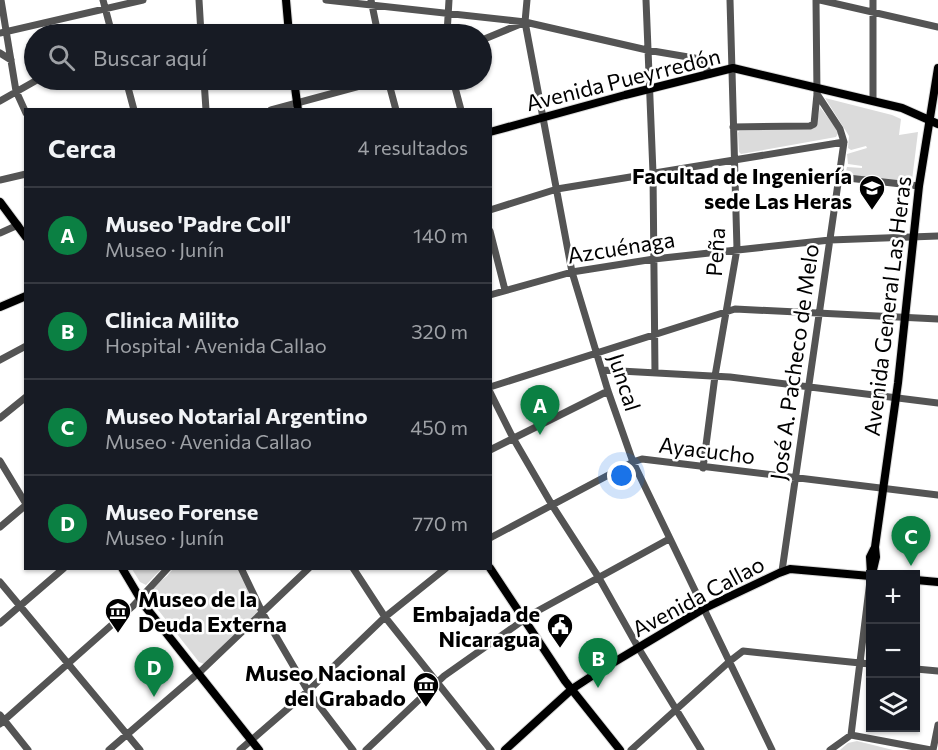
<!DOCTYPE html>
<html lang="es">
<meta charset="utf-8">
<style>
:root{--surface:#171b24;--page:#20242c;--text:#f1f3f6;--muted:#9ea1a6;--line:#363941;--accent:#0b8043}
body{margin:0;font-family:Commissioner,sans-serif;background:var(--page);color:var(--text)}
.controls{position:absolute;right:18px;bottom:18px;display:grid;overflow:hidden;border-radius:0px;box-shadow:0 2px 4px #0004}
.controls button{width:54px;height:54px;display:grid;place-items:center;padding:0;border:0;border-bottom:2px solid var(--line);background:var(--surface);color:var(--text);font:30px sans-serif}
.you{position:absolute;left:622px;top:476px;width:21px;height:21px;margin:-15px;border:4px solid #fff;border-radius:50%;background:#1a73e8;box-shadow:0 0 0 9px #1a73e833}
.badge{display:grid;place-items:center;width:39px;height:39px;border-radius:50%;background:var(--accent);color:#fff;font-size:20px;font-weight:700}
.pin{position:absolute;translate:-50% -50px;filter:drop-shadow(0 2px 3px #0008)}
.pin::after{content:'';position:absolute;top:32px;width:21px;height:18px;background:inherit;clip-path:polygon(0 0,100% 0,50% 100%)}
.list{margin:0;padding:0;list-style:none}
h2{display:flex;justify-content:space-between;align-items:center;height:78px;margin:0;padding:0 24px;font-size:26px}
h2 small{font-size:20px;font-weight:400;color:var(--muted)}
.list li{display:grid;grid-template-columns:39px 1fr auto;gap:18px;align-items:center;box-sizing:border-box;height:96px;padding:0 24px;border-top:2px solid var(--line)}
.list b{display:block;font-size:22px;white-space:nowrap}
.list p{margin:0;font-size:20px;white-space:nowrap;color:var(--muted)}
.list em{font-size:20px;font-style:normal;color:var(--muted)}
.icon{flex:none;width:33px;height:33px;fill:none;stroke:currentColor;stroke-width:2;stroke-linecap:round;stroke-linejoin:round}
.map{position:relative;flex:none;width:938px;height:750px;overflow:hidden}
.search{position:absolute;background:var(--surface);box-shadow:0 2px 4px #0004;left:24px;top:24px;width:468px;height:66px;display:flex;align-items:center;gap:15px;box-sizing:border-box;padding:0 21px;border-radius:33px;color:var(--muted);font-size:22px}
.panel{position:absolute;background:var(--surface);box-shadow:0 2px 4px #0004;left:24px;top:108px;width:468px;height:462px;border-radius:0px}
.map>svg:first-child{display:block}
</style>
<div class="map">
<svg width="938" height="750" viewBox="0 0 938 750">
<rect width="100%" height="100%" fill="#fff"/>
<path fill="#dbdbdb" d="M825 98 892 115 901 119 899 135 918 132 911 188 844 180 847 167 862 168V166L848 164 847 154 867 148 866 146 851 150 848 148 849 136Z
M820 107 839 132 836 137 741 154 739 152 738 133 739 131 816 127Z
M132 569H161L146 585 140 582Z
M173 569H239L259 613 204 664 199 662 148 597 149 590 167 576Z
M857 741 893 750H840L848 743Z"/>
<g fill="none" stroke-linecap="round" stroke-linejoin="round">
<g stroke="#dbdbdb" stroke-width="10">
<path id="major" d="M286 0 289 34
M294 80 298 110
M490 132 625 95 733 68 902 108 938 124
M0 202 26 237
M0 307 26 296
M122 568 144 605 259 750
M490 568 565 681 620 750
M871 574 870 557 874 549
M872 574 876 557 875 547 898 383 919 186 938 68
M916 580 938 582
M505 750 572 689 601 670 703 609 779 573 790 569 870 576"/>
</g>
<path stroke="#545454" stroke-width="7" d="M1 0 16 91 26 113
M103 0 112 34
M199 0 201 34
M326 0 525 22 647 50 700 59 710 74
M371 0 378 34
M527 0 525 22 572 272 608 391 633 462 772 750
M646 0 653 173 655 373
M820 0 938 27
M0 33 143 0
M447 34 449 0
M482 40 523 23
M0 53 11 60
M126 80 134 110
M204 80 206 110
M388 80 396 110
M453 80 461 110
M0 101 37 80
M873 101V0
M271 110 382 80
M733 127 810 126 814 124 817 94 816 0
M839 177 919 186
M0 180 26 174
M490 210 557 189 844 142
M490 231 505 290
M0 233 18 225
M490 295 572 272 654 259 830 240 938 236
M0 360 26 346
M602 370 730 377 938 403
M490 387 735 309 938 319
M490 392 513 438 552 505 599 578 639 649 701 750
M0 418 26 397
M490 450 608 391
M0 461 26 504
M703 468 715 376 737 249 730 0
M0 527 26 505
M490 538 633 462 642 459 938 495
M241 568 263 614 308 691 353 750
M353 568 385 617 491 750
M782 571 844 142 840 129 817 94
M0 582 140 750
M0 623 64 568
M916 669 938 671
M0 715 28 750
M0 724 133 606 168 568
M851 735 870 581
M109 750 202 670 309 568
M240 750 308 691 385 617 446 568
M366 750 444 676 532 614 669 539
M631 750 730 661 743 651 870 664
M830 750 851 735 931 750
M933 750 938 725"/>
<use href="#major" stroke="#000" stroke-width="8"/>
</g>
<defs>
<g id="university-pin" transform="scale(1.35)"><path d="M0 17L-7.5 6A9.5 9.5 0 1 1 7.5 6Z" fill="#000" stroke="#fff"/><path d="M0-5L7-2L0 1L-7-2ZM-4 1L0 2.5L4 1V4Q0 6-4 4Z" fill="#fff"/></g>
<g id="museum-pin" transform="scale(1.35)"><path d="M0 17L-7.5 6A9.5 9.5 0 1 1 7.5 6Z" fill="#000" stroke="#fff"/><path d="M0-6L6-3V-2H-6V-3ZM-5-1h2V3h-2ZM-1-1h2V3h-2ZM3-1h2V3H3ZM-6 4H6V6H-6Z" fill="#fff"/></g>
<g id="civic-pin" transform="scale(1.35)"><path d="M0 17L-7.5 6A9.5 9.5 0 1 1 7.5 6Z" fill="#000" stroke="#fff"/><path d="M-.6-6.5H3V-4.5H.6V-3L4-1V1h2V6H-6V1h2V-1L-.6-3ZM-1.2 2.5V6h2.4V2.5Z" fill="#fff"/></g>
</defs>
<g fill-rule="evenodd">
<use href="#university-pin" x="872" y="188"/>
<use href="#museum-pin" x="118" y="611"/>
<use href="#civic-pin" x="560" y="626"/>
<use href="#museum-pin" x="426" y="685"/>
</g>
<g text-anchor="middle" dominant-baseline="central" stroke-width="5" stroke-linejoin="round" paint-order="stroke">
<g font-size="22" fill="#000" stroke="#fff">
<text transform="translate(623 79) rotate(-14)">Avenida Pueyrredón</text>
<text transform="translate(621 247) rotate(-9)">Azcuénaga</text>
<text transform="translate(715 252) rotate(-86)">Peña</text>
<text transform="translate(887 306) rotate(-83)">Avenida General Las Heras</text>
<text transform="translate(794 362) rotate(-82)">José A. Pacheco de Melo</text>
<text transform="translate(625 382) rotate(72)">Juncal</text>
<text transform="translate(707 450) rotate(7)">Ayacucho</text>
<text transform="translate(698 596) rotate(-28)">Avenida Callao</text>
</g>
<g font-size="22" font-weight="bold" fill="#000" stroke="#fff" text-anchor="end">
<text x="852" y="175">Facultad de Ingeniería<tspan x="852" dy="25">sede Las Heras</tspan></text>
<text x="138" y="598" text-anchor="start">Museo de la<tspan x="138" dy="25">Deuda Externa</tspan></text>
<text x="540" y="613">Embajada de<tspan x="540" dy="25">Nicaragua</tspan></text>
<text x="406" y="672">Museo Nacional<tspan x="406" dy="25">del Grabado</tspan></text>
</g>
</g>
</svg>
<div class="controls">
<button>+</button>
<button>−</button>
<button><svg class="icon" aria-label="layers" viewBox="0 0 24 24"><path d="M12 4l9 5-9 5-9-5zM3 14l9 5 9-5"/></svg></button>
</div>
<div class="you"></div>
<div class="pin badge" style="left:540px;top:435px">A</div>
<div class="pin badge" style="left:598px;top:688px">B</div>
<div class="pin badge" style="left:911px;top:566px">C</div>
<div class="pin badge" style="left:154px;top:697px">D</div>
<div class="search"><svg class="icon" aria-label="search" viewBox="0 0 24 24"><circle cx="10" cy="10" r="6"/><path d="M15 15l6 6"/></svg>Buscar aquí</div>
<section class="panel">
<h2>Cerca<small>4 resultados</small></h2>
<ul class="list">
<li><span class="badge">A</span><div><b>Museo 'Padre Coll'</b><p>Museo · Junín</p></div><em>140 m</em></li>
<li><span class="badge">B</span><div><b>Clinica Milito</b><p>Hospital · Avenida Callao</p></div><em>320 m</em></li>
<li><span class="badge">C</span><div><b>Museo Notarial Argentino</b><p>Museo · Avenida Callao</p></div><em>450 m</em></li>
<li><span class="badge">D</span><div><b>Museo Forense</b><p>Museo · Junín</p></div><em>770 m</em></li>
</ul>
</section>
</div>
